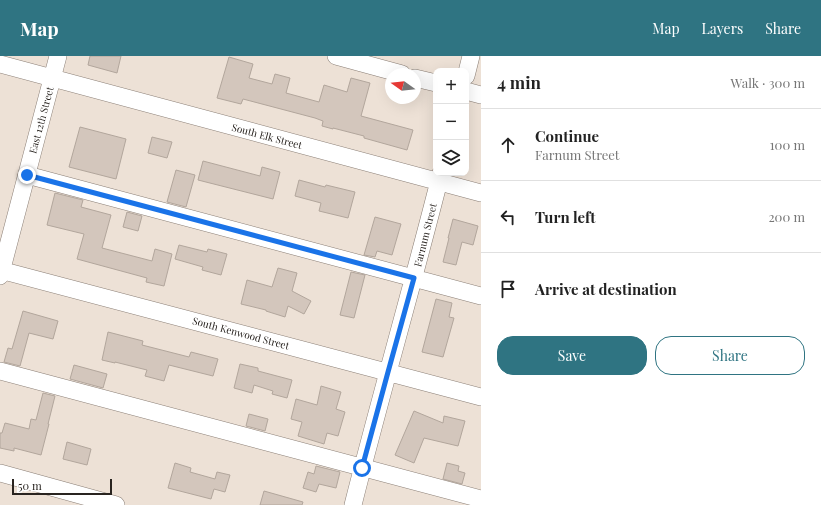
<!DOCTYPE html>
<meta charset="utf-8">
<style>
:root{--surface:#fff;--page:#f2f2f2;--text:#222;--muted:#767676;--line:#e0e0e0;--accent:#2f7482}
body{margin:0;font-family:"Playfair Display",serif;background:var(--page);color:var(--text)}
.controls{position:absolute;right:12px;top:12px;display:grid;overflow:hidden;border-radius:8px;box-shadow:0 4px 16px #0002}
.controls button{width:36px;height:36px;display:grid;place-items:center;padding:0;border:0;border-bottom:1px solid var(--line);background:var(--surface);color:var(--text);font:20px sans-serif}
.compass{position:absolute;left:385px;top:12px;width:36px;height:36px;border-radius:50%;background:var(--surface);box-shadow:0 4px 16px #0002;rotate:285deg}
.scale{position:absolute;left:12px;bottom:10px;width:100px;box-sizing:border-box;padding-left:4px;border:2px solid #292420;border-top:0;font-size:11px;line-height:14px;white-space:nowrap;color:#292420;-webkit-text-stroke:3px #fff;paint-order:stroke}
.stop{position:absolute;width:12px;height:12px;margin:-9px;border:3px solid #1a73e8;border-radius:50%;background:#fff}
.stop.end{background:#1a73e8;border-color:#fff;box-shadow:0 1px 4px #0008}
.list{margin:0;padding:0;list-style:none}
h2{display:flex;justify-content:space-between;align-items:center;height:52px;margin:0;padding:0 16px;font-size:17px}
h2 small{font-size:13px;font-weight:400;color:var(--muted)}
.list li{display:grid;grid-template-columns:26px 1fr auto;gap:12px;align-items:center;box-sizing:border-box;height:72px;padding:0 16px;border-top:1px solid var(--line)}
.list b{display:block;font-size:15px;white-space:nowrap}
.list p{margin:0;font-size:13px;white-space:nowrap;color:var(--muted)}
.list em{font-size:13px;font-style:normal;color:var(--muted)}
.actions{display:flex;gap:8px;padding:12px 16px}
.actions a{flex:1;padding:9px 0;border:1px solid var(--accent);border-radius:16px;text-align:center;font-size:14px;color:var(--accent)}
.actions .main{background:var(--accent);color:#fff}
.icon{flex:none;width:22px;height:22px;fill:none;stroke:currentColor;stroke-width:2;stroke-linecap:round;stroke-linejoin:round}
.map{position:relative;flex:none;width:481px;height:449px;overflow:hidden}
header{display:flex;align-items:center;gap:24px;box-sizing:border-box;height:56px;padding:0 20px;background:var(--accent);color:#fff}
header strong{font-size:19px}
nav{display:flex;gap:22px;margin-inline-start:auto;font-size:14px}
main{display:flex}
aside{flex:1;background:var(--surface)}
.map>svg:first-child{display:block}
</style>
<header>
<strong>Map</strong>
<nav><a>Map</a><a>Layers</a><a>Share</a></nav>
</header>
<main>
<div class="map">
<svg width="481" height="449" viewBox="0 0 481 449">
<rect width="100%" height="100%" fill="#ede1d6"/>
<path fill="#d3c6bc" stroke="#b2a69c" d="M90 0H121L117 17 88 9Z
M229 1 253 8 249 22 272 28 275 18 290 22 286 37 319 46 324 29 347 36 351 22 370 27 361 60 413 74 407 94 364 82V80L333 72V73L322 70 323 65 315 62 243 43 241 48 217 42Z
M80 71 126 83 116 123 69 111Z
M152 81 172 86 167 102 148 97Z
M203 105 260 120 262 111 280 116 273 143 198 124Z
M176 114 195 119 186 151 167 146Z
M299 124 325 131 326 129 355 136 348 162 319 155 321 147 295 140Z
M55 137 83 144 81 151 111 159 102 192 152 205 155 193 172 198 164 230 146 226 147 222 77 203 84 178 47 169Z
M127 156 142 160 138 175 123 171Z
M375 161 401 168 392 199 377 195 375 201 364 199Z
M453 163 478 170 473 189 462 186 456 209 443 206 449 182H448Z
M179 189 207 196 208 193 227 198 221 219 202 214 203 211 175 203Z
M278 212 297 217 292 235 311 245 304 258 288 250 285 261 266 255V254L241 248 247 224 272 231Z
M351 216 365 219 354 262 340 259Z
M436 243 452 247 449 261 454 262 443 301 422 296Z
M23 255 58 265 53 283 29 277 20 310 4 306 8 292 12 293Z
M108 276 143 285 142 289 189 301 191 296 218 303 213 320 169 309 164 325 145 320 147 314 115 306V307L102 304Z
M240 308 258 312V315L292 324 287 342 272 338 273 335 254 329 252 337 234 332Z
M74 309 107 318 103 332 70 323Z
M321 330 341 336 336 353 345 356 338 380 327 377 324 388 298 380 302 366 291 363 296 343 317 349Z
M43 337 55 340 48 368H49L41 399 14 392V395L0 392V377H2L5 367 29 373 31 363 36 364Z
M414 355 443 367 444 360 465 365 458 390 424 382 414 407 395 399Z
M249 358 268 363 265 375 246 370Z
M67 386 91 393 87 409 63 403Z
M175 407 191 412 190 416 215 423 217 416 230 419 225 436 214 433 211 443 168 432Z
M447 407 459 410 458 415 465 417 462 428 443 423Z
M316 410 340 416 336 432 319 428 316 436 303 432 308 416 314 418Z
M264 435 303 446 302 449H260Z"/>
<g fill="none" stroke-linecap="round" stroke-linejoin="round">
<g stroke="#8b7f76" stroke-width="18">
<path id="minor" d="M336 0 402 18
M0 8 481 137
M466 20 471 0
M415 22 436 27
M466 35 481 39
M27 119 481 240
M0 214 481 341
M0 220 58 0
M0 315 481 443
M0 417 116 449
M353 449C381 338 413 228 441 117"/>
</g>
<use href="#minor" stroke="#fff" stroke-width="17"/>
</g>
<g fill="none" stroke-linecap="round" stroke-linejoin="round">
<path stroke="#1a73e8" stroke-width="5" d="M27 119 414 222 388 316 362 412"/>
</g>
<g text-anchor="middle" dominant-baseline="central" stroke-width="3" stroke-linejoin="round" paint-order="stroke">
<g font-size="10" fill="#292420" stroke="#fff">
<text transform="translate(41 64) rotate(-75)">East 12th Street</text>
<text transform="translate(267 80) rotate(15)">South Elk Street</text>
<text transform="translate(425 179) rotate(-76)">Farnum Street</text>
<text transform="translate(241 277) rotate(15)">South Kenwood Street</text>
</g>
</g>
</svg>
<div class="controls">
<button>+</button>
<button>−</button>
<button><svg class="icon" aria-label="layers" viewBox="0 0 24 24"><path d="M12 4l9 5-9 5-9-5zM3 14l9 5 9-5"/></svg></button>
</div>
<svg class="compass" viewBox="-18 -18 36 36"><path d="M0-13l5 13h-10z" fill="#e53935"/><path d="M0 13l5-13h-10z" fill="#767676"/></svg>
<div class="scale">50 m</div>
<div class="stop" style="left:362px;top:412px"></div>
<div class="stop end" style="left:27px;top:119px"></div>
</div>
<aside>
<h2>4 min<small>Walk · 300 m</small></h2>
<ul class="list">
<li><svg class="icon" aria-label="ahead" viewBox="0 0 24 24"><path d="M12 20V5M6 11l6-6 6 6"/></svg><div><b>Continue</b><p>Farnum Street</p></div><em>100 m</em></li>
<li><svg class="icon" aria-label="left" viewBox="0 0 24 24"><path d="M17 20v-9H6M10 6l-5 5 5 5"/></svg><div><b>Turn left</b></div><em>200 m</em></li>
<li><svg class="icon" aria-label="arrive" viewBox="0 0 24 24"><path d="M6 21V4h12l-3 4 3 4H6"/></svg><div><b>Arrive at destination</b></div></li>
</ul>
<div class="actions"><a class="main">Save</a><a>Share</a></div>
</aside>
</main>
